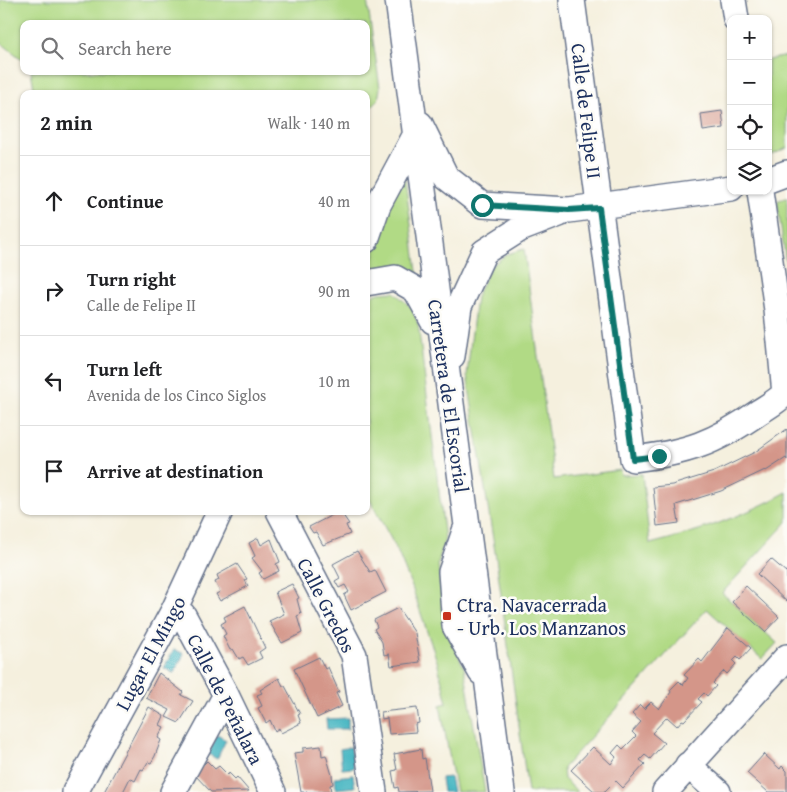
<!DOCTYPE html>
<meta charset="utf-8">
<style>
:root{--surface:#fff;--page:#f6f6f6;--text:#202124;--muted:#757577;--line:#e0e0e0}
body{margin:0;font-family:"Gentium Book Plus",serif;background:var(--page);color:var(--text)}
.controls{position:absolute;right:15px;top:15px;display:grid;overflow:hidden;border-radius:10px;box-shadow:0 1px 4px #0004}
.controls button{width:45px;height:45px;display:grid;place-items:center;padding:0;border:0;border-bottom:1px solid var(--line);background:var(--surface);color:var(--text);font:25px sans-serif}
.stop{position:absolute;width:15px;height:15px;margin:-11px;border:4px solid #0f766e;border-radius:50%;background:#fff}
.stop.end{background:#0f766e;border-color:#fff;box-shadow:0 1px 5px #0008}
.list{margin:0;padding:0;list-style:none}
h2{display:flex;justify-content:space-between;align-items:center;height:65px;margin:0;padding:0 20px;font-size:21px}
h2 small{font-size:16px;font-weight:400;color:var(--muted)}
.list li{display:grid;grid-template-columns:32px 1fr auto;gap:15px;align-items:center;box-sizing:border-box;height:90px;padding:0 20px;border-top:1px solid var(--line)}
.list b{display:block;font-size:19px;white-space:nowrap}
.list p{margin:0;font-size:16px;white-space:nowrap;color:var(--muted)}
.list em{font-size:16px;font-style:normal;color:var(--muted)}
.icon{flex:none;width:28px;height:28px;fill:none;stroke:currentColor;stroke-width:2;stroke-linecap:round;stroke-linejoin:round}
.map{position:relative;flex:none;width:787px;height:792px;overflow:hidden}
.search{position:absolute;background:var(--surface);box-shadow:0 1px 4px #0004;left:20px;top:20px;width:350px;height:55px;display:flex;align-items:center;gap:12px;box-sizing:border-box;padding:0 18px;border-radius:10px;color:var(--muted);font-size:19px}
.panel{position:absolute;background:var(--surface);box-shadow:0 1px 4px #0004;left:20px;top:90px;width:350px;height:425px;border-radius:10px}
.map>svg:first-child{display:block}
</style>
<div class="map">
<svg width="787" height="792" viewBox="0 0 787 792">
<rect width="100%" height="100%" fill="#fdfcf7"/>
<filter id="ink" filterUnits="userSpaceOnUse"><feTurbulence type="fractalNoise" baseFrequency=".02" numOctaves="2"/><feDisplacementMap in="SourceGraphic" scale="10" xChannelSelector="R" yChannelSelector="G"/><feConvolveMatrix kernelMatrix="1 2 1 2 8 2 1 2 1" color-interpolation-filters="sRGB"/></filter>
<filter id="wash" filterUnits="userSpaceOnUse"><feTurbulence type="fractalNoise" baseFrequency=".0096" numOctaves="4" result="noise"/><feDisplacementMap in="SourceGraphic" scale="20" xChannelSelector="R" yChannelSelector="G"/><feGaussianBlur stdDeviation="1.12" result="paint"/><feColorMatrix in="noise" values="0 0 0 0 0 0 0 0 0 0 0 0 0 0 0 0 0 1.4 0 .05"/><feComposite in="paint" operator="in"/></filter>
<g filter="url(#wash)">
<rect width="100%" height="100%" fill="#f5f0de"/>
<path fill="#b1da85" stroke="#668472" d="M0 0H367L380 88 378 100 366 112V94H35L31 71H366V24H24V61L0 42Z
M787 56V148L772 155 768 129V60Z
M405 179 418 279 366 271 374 256 381 215Z
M787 197V269L777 201Z
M524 249 554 479 620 470 621 475 642 474 650 544C698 532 744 516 787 492V522L722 593 777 643 762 659 707 609 563 768 564 779 578 792H528L496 558 467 375 476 297 490 267 507 254Z
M394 292 412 308 418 324 445 539 438 563 444 626 464 667 485 792H456L440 705 447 703 437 661 412 587 397 550 366 493V298L379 293Z"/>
<path fill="#49b7c3" stroke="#327390" d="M174 649 184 654 174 673 164 668Z
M348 718V729H327L326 719Z
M217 735 226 740 217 759 208 754Z
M351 747 354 768 342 769 340 749Z
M353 775 355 787 336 789 335 777Z
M450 777 453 792H443L441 778Z"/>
<g id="blocks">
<path fill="#d49689" d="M722 111 724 128 703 131 701 114Z
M787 429V460L786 458 766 471 765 470 721 491 676 505 679 523 657 526 653 487 672 485 714 472 755 452Z
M340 511 349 524 346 525 350 534 323 545 316 532 313 533 309 527Z
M258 538 261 545 271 539 280 562 276 564 279 571 263 579 259 573 262 571 252 558 255 556 249 543Z
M357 551 370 572 375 570 386 592 351 610 344 595 349 592 345 585 339 588 335 581 340 578 333 564Z
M771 559 786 572 787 570V602L757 574Z
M237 564 247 579 245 580 248 586 220 601 216 594 220 592 215 582 219 580 217 575Z
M292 584 299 598 297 599 301 614 297 616 302 633 282 643 269 621 284 614 275 592Z
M746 586 779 617 765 632 732 602Z
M245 606 265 648 259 652 262 658 248 665 243 657 239 659 233 649 230 650 223 636 226 634 221 624 226 621 224 617Z
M398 608 415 633 420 662 391 666 389 654 384 655 382 642 374 629 377 627 374 620Z
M728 628 751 648 740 660 737 657 733 661 736 664 727 674 724 671 713 683 716 686 707 696 704 693 698 699 702 702 684 721 682 720 677 726 667 717 652 733 664 743 650 759 645 755 640 760 645 764 623 788 616 781 605 792H595L571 770 593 747 611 764 616 757 612 753 619 745 623 749 636 736 632 732 641 722 632 714 640 705 644 709 651 702 659 709 671 692 670 690 679 681 683 685 688 678 684 675 699 659 702 662Z
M319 657 325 669 328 667 339 692 336 693 342 706 317 718 294 669Z
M159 673 183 692 181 695 193 701 179 723 166 717 170 710 146 698Z
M279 678 283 686H285L300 714 298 715 301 723 281 733 279 728 275 731 270 720 266 723 258 708 262 706 257 695 262 693 260 690Z
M149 707 164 716 160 725 164 727 158 738 161 740 155 756 151 763 148 762 143 770 141 769 135 781 130 778 123 792H104Z
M417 708 419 723 415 724 416 732 389 734 387 718 382 719 381 712Z
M321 746 322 756 326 755 332 775 333 784 330 785 331 792H301L294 753 303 752V748Z
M421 749 422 759 425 758 430 791 399 792 398 787 395 788 392 771 397 770 394 754Z
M764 754 780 769 782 766 787 771V792H768L747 773Z
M207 761 215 769 219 766 228 775 229 773 235 779 237 777 249 791 211 792 194 774Z"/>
</g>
</g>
<g filter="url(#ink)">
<use href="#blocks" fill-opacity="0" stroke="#67738b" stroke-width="1"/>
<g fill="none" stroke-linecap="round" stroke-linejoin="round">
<g stroke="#67738b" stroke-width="28">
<path id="minor" d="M398 0 502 792
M572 0 633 459C686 453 715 443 759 412 768 406 780 400 787 391
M733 0 736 19
M420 124 446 177 482 205 569 210 731 188
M768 180 787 173
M760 191 777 310 785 394
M366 240 378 205 415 136
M366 283 395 278 416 290 433 321
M452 356 459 306 484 252 520 229 559 214
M279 511 354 655 374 792
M465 531 451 572 455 626 481 672
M174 610 183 615 226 695 273 792
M688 765 718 792
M75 792 174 610 220 511
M173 792 226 695
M665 792 787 657"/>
</g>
<use href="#minor" stroke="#fff" stroke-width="25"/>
</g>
</g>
<g fill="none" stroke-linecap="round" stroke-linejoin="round" filter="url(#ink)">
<path stroke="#0f766e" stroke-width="6" d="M482 205 569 210 599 208 633 459 659 456"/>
</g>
<rect fill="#c8321e" stroke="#fdfcf7" stroke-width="2" x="442" y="611" width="10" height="10" rx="2.5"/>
<g text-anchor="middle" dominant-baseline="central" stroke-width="5" stroke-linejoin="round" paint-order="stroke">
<g font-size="20" fill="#1b2f5e" stroke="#fdfcf7">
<text transform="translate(587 111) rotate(83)">Calle de Felipe II</text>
<text transform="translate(449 396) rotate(82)">Carretera de El Escorial</text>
<text transform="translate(327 605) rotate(63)">Calle Gredos</text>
<text transform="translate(150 653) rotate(-62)">Lugar El Mingo</text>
<text transform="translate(226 699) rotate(63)">Calle de Peñalara</text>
</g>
<g font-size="20" fill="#1b2f5e" stroke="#fdfcf7" text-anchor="start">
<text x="457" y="604">Ctra. Navacerrada<tspan x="457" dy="23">- Urb. Los Manzanos</tspan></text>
</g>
</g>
</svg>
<div class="controls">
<button>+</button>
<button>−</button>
<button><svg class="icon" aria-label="locate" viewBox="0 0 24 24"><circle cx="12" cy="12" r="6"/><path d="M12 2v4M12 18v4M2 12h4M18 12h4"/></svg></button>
<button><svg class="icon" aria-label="layers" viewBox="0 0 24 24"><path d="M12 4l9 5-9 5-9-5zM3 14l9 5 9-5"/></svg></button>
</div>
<div class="stop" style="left:482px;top:205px"></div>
<div class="stop end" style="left:659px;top:456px"></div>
<div class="search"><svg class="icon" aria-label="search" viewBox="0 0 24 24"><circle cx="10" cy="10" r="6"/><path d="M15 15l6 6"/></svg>Search here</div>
<section class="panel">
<h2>2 min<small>Walk · 140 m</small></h2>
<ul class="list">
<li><svg class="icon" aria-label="ahead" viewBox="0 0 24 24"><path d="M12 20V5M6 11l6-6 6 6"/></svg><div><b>Continue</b></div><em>40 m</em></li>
<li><svg class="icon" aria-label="right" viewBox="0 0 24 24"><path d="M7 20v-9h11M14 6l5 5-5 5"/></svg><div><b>Turn right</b><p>Calle de Felipe II</p></div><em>90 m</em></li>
<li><svg class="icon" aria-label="left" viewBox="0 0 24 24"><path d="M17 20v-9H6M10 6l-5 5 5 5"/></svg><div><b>Turn left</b><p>Avenida de los Cinco Siglos</p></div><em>10 m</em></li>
<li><svg class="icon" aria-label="arrive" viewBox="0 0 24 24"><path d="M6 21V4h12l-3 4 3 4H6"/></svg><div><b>Arrive at destination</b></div></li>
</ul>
</section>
</div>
